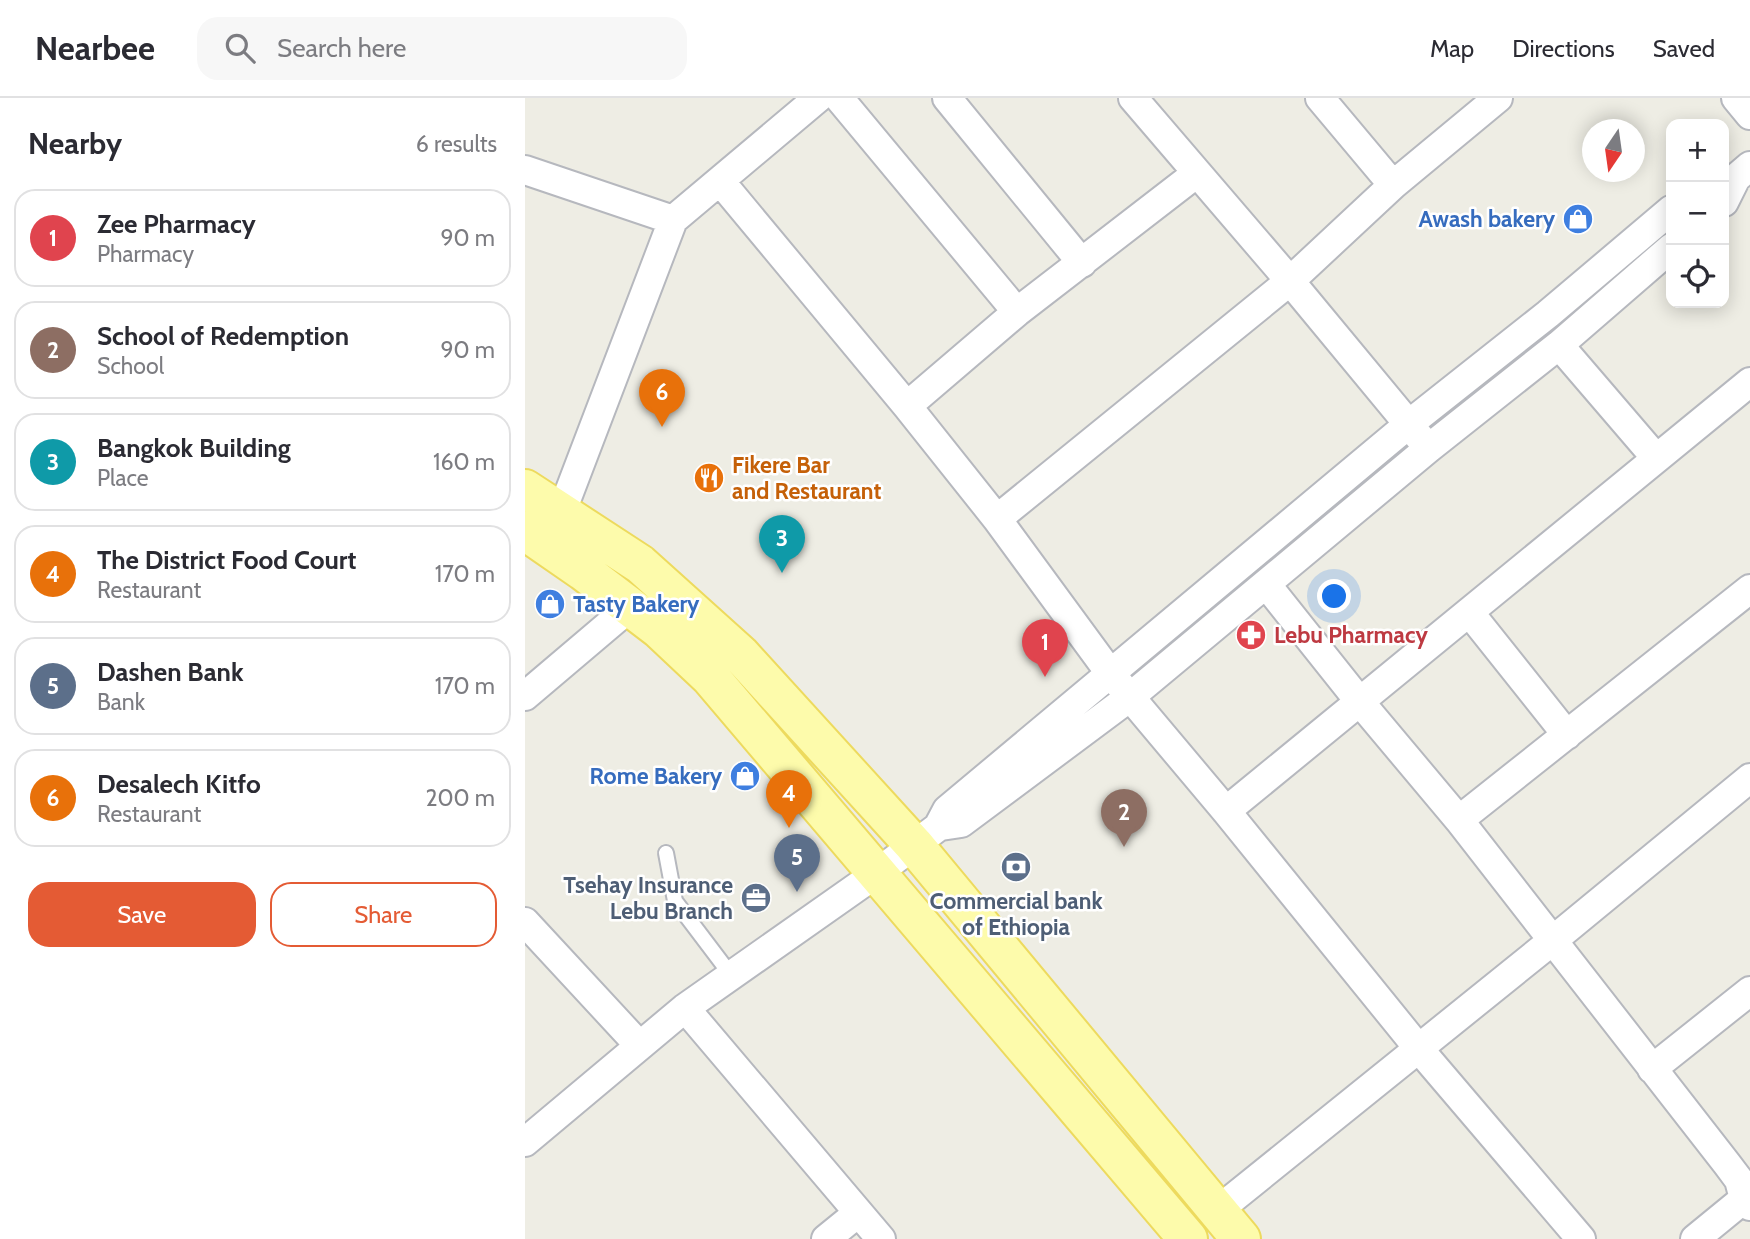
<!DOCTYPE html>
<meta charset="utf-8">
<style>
:root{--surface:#fff;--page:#f7f7f7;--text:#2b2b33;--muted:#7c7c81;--line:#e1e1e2;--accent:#e45b34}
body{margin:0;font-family:Cabin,sans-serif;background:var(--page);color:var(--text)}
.controls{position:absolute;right:21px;top:21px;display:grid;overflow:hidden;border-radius:14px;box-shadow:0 4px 18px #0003}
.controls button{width:63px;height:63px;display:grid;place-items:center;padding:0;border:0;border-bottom:2px solid var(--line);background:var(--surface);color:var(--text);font:35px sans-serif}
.compass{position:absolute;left:1057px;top:21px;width:63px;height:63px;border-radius:50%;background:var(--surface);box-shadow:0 4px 18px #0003;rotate:193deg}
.you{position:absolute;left:810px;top:499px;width:24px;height:24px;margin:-18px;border:5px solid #fff;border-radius:50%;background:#1a73e8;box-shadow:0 0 0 10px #1a73e833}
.badge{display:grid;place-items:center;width:46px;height:46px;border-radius:50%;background:var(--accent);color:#fff;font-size:23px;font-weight:700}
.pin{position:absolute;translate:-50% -58px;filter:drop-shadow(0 2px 4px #0008)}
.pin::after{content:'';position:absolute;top:37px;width:24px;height:21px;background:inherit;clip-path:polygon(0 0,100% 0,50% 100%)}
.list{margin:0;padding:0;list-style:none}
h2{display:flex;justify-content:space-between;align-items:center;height:91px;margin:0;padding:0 28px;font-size:30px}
h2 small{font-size:23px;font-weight:400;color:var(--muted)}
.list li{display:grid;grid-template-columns:46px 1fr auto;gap:21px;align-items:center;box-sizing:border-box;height:98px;margin:0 14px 14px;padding:0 14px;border:2px solid var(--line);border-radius:21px}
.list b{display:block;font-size:26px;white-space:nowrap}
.list p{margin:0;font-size:23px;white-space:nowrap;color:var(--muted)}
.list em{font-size:23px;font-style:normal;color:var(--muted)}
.actions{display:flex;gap:14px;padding:21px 28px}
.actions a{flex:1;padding:16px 0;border:2px solid var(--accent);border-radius:21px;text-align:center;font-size:24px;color:var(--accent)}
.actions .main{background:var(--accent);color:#fff}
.icon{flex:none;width:38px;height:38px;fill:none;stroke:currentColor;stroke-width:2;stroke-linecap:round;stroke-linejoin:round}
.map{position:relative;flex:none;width:1225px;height:1141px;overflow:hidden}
header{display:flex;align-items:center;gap:42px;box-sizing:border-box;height:98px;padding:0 35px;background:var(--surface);border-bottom:2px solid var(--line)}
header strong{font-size:33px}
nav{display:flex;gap:38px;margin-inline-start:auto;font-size:24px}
.search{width:490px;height:63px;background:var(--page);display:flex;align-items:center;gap:18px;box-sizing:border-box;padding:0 24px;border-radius:21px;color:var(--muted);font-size:26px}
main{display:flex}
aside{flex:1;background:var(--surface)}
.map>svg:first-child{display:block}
</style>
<header>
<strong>Nearbee</strong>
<div class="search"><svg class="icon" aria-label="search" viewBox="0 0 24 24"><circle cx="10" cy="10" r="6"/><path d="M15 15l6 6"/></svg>Search here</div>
<nav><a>Map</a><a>Directions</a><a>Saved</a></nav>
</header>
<main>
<aside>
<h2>Nearby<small>6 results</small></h2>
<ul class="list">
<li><span class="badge" style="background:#e0444e">1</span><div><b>Zee Pharmacy</b><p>Pharmacy</p></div><em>90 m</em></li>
<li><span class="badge" style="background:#8d6e63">2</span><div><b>School of Redemption</b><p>School</p></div><em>90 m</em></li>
<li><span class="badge" style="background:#0f9aa8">3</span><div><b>Bangkok Building</b><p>Place</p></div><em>160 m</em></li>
<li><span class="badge" style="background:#e8710a">4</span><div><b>The District Food Court</b><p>Restaurant</p></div><em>170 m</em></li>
<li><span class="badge" style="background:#5c6f8a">5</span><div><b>Dashen Bank</b><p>Bank</p></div><em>170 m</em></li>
<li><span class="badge" style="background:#e8710a">6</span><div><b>Desalech Kitfo</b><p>Restaurant</p></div><em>200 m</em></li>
</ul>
<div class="actions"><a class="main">Save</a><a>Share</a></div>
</aside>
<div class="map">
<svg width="1225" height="1141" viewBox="0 0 1225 1141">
<rect width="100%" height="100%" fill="#eeede4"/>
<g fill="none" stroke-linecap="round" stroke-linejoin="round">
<g stroke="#b6b8be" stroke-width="18">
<path id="lane" d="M141 755 150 803 206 877"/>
</g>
<g stroke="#b6b8be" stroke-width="32">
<path id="street" d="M314 0 492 214
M422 0 557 165
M608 0 765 183 895 340
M795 0 868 87
M1211 0 1225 17
M0 72 148 122
M195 83 382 308 472 421 585 575 701 713 894 951 1056 1141
M1199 104 1211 80 1225 68
M1034 247 1131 360
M382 308 492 214 672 75
M37 413 148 122 293 0
M472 421 765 183 868 87 973 0
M741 486 835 604 934 722 1202 1066 1214 1082 1219 1101 1225 1108
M944 514 1042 637
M0 598 105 509
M701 713 1225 284
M934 722 1225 491
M416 728 436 725 605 599 904 350 1034 247 1146 150
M0 824 114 947
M160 910 356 1141
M1127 971 1225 893
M0 1044 160 910 352 775 413 729 422 712 884 326 1023 216 1146 112
M692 1113 1027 843 1225 680
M301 1141 333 1115
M1170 1141 1225 1096"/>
</g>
<g stroke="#edda5e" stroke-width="42">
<path id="primary" d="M0 391 115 466 215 556 389 747 716 1141
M0 433 58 473 134 531 185 579 663 1141"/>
</g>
<use href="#lane" stroke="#fff" stroke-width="14"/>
<use href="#street" stroke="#fff" stroke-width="28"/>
<use href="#primary" stroke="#fdfbab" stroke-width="38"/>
</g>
<defs>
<g id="shop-disc" transform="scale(1.575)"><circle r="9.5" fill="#3f7fe0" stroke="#fff"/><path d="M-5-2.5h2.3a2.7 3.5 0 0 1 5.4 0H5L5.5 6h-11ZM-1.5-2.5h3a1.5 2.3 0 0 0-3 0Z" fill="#fff"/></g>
<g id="restaurant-disc" transform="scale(1.575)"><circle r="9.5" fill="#e8710a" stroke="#fff"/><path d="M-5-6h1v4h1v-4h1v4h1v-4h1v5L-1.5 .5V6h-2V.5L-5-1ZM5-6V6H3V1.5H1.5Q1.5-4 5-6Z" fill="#fff"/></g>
<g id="pharmacy-disc" transform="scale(1.575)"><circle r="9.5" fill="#e0444e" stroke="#fff"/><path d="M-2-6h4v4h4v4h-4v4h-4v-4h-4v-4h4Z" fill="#fff"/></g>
<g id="bank-disc" transform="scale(1.575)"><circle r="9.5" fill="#5c6f8a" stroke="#fff"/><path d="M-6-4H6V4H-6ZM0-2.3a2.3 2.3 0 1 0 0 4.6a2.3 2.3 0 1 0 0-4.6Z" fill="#fff"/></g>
<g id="office-disc" transform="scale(1.575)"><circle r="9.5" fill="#5c6f8a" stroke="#fff"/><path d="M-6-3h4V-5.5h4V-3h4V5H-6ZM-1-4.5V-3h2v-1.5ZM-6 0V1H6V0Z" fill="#fff"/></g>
</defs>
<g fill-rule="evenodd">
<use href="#shop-disc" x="1053" y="121"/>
<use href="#restaurant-disc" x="184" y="380"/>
<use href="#shop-disc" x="25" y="506"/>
<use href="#pharmacy-disc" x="726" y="537"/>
<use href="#shop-disc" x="220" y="678"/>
<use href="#bank-disc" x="491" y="769"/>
<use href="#office-disc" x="231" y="800"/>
</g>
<g text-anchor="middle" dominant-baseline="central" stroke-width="5" stroke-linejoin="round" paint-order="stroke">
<g font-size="23" font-weight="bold" fill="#366cbe" stroke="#fff" text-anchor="end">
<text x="1030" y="121">Awash bakery</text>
<text x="48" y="506" text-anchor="start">Tasty Bakery</text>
<text x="197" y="678">Rome Bakery</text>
</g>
<g font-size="23" font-weight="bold" fill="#c56008" stroke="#fff" text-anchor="start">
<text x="207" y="367">Fikere Bar<tspan x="207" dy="26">and Restaurant</tspan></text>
</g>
<g font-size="23" font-weight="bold" fill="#be3a42" stroke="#fff" text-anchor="start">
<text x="749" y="537">Lebu Pharmacy</text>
</g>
<g font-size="23" font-weight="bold" fill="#4e5e75" stroke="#fff" text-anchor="end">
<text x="208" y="787">Tsehay Insurance<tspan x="208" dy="26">Lebu Branch</tspan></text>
<text x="491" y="803" text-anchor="middle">Commercial bank<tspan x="491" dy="26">of Ethiopia</tspan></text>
</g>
</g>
</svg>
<div class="controls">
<button>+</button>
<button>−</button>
<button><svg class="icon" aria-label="locate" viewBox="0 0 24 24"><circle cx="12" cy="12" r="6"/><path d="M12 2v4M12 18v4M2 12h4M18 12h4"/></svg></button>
</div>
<svg class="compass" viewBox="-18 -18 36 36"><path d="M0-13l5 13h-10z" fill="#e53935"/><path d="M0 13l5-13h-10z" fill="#7c7c81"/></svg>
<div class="you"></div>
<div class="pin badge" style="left:520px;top:579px;background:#e0444e">1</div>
<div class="pin badge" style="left:599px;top:749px;background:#8d6e63">2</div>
<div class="pin badge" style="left:257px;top:475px;background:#0f9aa8">3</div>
<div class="pin badge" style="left:264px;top:730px;background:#e8710a">4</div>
<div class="pin badge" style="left:272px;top:794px;background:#5c6f8a">5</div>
<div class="pin badge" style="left:137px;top:329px;background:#e8710a">6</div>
</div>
</main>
